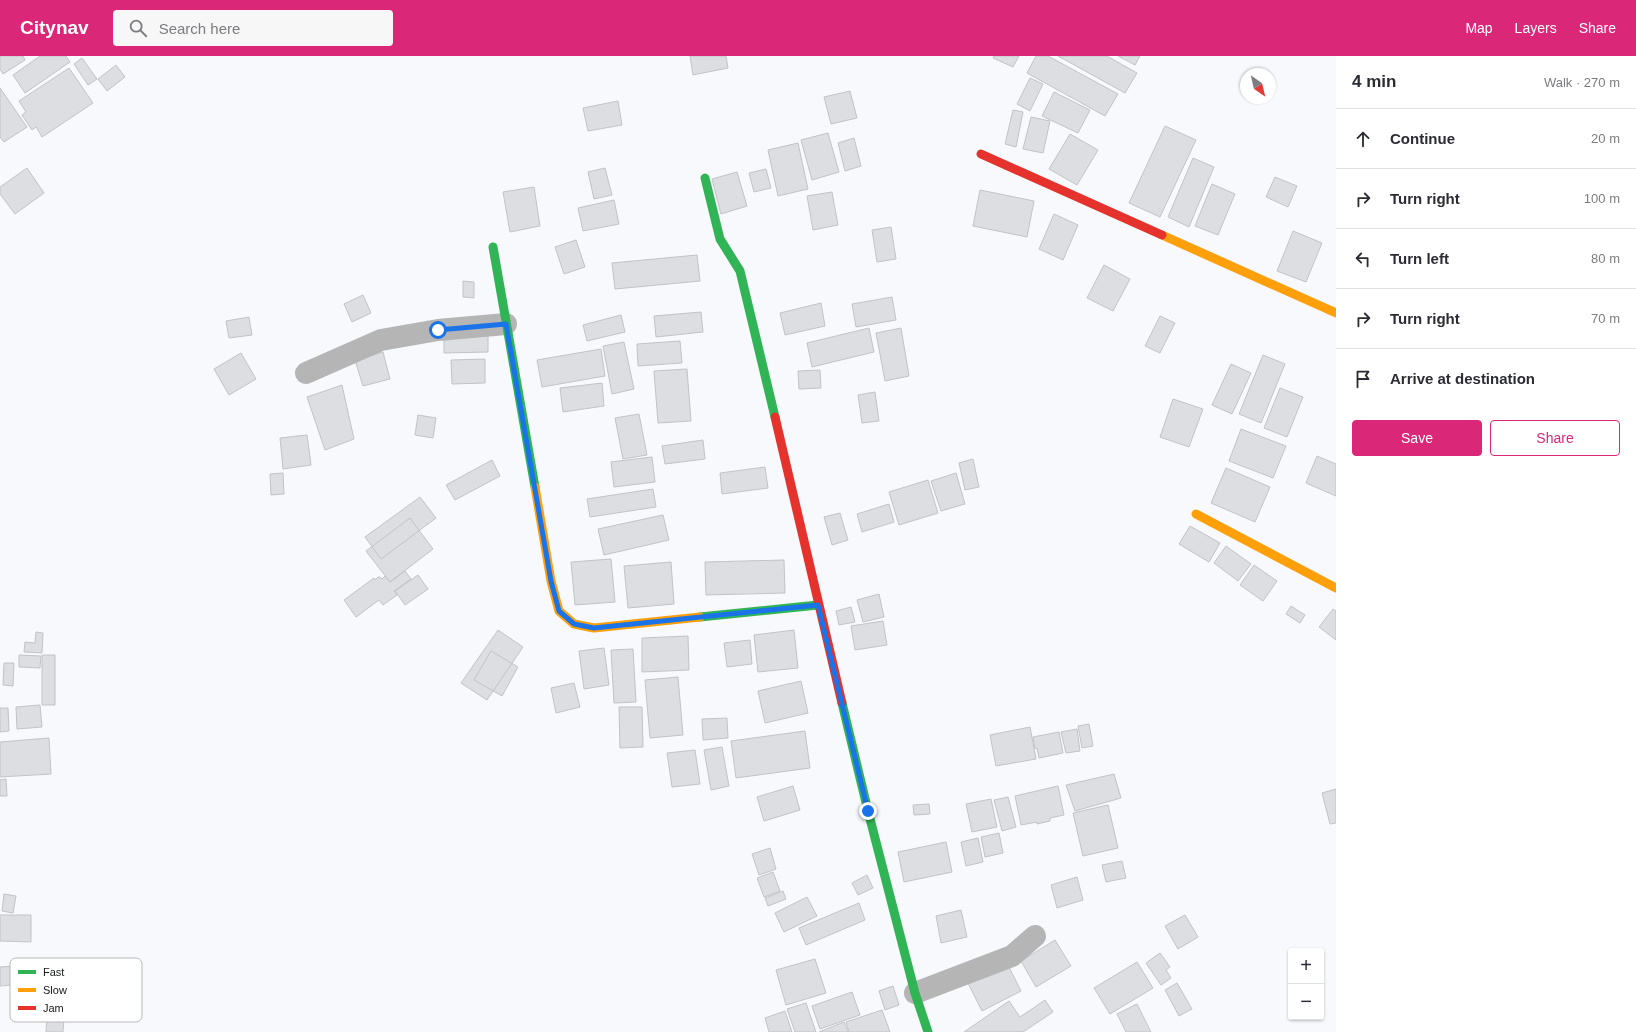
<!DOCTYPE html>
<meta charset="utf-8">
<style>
:root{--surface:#fff;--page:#f7f7f7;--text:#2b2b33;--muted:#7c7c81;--line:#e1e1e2;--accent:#db2777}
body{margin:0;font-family:Arial,sans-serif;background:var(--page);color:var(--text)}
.controls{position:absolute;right:12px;bottom:12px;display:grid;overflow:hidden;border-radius:4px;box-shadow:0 1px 3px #0004}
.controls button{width:36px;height:36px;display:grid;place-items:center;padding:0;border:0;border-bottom:1px solid var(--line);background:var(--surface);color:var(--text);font:20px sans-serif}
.compass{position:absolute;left:1240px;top:12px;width:36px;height:36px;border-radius:50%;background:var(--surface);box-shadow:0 1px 3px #0004;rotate:146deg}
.stop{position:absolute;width:12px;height:12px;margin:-9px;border:3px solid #1a73e8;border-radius:50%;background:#fff}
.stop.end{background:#1a73e8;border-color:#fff;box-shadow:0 1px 4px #0008}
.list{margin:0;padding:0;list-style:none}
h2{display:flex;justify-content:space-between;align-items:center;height:52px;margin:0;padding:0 16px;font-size:17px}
h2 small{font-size:13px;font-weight:400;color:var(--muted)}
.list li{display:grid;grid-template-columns:26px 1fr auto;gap:12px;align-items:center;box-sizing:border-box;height:60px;padding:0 16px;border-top:1px solid var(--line)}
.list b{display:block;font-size:15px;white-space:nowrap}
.list em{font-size:13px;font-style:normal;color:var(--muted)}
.actions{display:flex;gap:8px;padding:12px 16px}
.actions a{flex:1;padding:9px 0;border:1px solid var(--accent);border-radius:4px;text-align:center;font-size:14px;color:var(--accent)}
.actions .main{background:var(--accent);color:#fff}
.icon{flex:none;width:22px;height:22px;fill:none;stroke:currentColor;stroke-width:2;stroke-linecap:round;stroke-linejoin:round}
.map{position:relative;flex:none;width:1336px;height:976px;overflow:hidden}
header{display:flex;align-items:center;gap:24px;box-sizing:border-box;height:56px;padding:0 20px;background:var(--accent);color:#fff}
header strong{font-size:19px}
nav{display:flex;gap:22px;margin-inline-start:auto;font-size:14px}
.search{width:280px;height:36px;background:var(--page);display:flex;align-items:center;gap:10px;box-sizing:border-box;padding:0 14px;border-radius:4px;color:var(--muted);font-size:15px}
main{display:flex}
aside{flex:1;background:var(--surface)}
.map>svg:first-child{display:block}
</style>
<header>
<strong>Citynav</strong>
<div class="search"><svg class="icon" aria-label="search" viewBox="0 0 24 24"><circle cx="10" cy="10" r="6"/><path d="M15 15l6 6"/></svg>Search here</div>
<nav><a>Map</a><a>Layers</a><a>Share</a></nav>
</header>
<main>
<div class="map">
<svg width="1336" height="976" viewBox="0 0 1336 976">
<rect width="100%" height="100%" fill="#f7f9fd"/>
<path fill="#dcdee1" stroke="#c2c3c6" d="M0 0H23L25 4 3 18 0 13Z
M40 0H66L70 6 25 37 13 19Z
M690 0H726L728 12 693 19Z
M994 0H1019L1013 11 993 2Z
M1036 0H1048L1118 38 1105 60 1027 17Z
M1058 0H1107L1137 17 1125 37Z
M1118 0H1140L1135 9Z
M82 2 97 23 88 29 74 8Z
M116 9 125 21 107 35 98 23Z
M69 12 93 47 42 81 36 71 32 74 22 59 26 56 19 45Z
M1030 22 1043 28 1030 55 1017 48Z
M0 32 27 71 4 86 0 81Z
M850 35 857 62 831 68 824 41Z
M1054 36 1090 54 1078 77 1042 60Z
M618 45 622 69 588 75 583 52Z
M1013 54 1023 56 1016 91 1005 88Z
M1031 61 1050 65 1043 97 1023 93Z
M1165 70 1196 84 1160 161 1129 147Z
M828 77 839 116 812 124 801 84Z
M1070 78 1098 94 1077 129 1049 113Z
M854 82 861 110 845 115 838 87Z
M798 87 808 133 778 140 768 94Z
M1193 102 1214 111 1189 171 1168 161Z
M27 112 44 137 15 158 0 138V131Z
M605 112 612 139 594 143 588 116Z
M766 113 771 132 754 136 749 117Z
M737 116 747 150 721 158 712 123Z
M1275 121 1297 130 1288 151 1266 141Z
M1212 128 1235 138 1218 179 1195 170Z
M534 131 540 170 510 176 503 136Z
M980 134 1034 145 1027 181 973 170Z
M832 136 838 169 813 174 807 140Z
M614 144 619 168 583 175 578 152Z
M1054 158 1078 169 1063 204 1039 193Z
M891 171 896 203 877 206 872 174Z
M1293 175 1322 187 1306 226 1277 215Z
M576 184 585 211 564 218 555 191Z
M697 199 700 225 615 233 612 207Z
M1104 209 1130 223 1113 255 1087 242Z
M463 225 474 226V242L463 241Z
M363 239 371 257 352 266 344 248Z
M892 241 896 264 856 271 852 248Z
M821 247 825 270 785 279 780 257Z
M701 256 703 276 656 281 654 260Z
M621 259 625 276 587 285 583 269Z
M1160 260 1175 267 1160 297 1145 290Z
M249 261 252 279 229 282 226 265Z
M869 272 874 296 812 311 807 287Z
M901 272 909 320 885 325 876 277Z
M488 273V296L444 297V274Z
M680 285 682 307 638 310 637 288Z
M624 286 634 333 612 338 603 290Z
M601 293 605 320 542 331 537 304Z
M383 296 390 323 363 330 355 304Z
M241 297 256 323 229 339 214 313Z
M1263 299 1285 308 1261 367 1239 358Z
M485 303V327L452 328 451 304Z
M1231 308 1251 317 1232 358 1212 349Z
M687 313 691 365 658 367 654 315Z
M820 314 821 332 799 333 798 315Z
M602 327 604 350 563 356 560 332Z
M342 329 354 383 325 394 307 341Z
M1280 332 1303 341 1287 381 1264 372Z
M875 336 879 365 862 367 858 339Z
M1173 343 1203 353 1189 391 1160 381Z
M639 358 647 399 623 403 615 362Z
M418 359 436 362 433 382 415 379Z
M1241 373 1286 390 1273 422 1229 405Z
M307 379 311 409 283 413 280 382Z
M703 384 705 403 665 408 662 390Z
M1317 400 1336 408V440L1306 427Z
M652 401 655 426 614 431 611 406Z
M973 403 979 431 965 434 959 407Z
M492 404 500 420 455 444 446 429Z
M765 411 768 432 722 438 720 417Z
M1226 412 1270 431 1255 466 1211 447Z
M283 417 284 438 271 439 270 418Z
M956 417 965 448 941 455 931 425Z
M928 424 938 457 899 469 889 436Z
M653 433 656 451 590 461 587 443Z
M420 441 436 462 381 503 365 481Z
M889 448 894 466 862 476 857 458Z
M840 457 848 484 832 489 824 461Z
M663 459 669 484 604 499 598 473Z
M410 462 433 493 390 526 366 495Z
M1190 470 1220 487 1209 506 1179 488Z
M1226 490 1251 508 1238 525 1214 507Z
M611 503 615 546 575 549 571 506Z
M784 504 785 537 706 539 705 506Z
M671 506 674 548 628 552 624 510Z
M1254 509 1277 525 1263 545 1240 529Z
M405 515 411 523 394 535 397 539 383 549 379 544 356 561 344 544 374 522 375 524 378 521H380L382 523 385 520 390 526Z
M418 519 428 533 405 549 395 535Z
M879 538 884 561 863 566 857 544Z
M1291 550 1305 559 1300 567 1286 558Z
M851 551 855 566 839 569 836 555Z
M1333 553 1336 555V584L1319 571Z
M883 565 887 589 855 594 851 570Z
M498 574 523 591 487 644 461 627Z
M794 574 798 612 758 616 754 579Z
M36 576 43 577 42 597 24 596 25 586 35 587Z
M688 580 689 614 642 616V582Z
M750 584 752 608 727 611 724 587Z
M604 592 609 629 584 633 579 595Z
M633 593 636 646 614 647 611 594Z
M491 595 518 611 502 640 474 624Z
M19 599 41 600 40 612 19 611Z
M42 599H55V649H42Z
M4 607H14L13 630 3 629Z
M678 621 683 679 650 682 645 624Z
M801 625 808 657 765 667 758 635Z
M574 627 580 651 556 657 551 632Z
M40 649 42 671 17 673 16 651Z
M619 651H642L643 691 620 692Z
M0 652H8L9 675 0 676Z
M727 662 728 682 703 684 702 663Z
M1089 668 1093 690 1082 692 1078 670Z
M1030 671 1036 703 996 710 990 679Z
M1077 673 1080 695 1066 697 1061 676Z
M805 675 810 712 736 722 731 685Z
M1059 676 1063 697 1039 702 1037 692 1035 693 1033 681Z
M49 682 51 718 0 721V686Z
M722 691 729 730 711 734 704 694Z
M695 694 700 728 672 731 667 697Z
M1114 718 1121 742 1075 755 1066 729Z
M6 723 7 740H0V724Z
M793 730 800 754 764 765 757 741Z
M1058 730 1064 759 1050 762V765L1037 768V766L1021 769 1015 740Z
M1336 733V767L1330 768 1322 737Z
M1008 741 1016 771 1002 775 994 744Z
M991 743 997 771 972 776 966 748Z
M929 748 930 758 914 759 913 749Z
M1108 749 1118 792 1083 800 1073 757Z
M999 777 1003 797 985 801 981 781Z
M978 782 983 806 966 810 961 786Z
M946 786 952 816 904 826 898 796Z
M770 792 776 813 759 819 752 798Z
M1122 805 1126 822 1106 826 1102 809Z
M773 816 780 835 764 841 757 822Z
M867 819 873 832 858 839 852 827Z
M1077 821 1083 844 1057 852 1051 829Z
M783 835 786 843 768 850 765 842Z
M4 838 16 840 13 857 2 855Z
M807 841 817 860 784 876 775 857Z
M859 847 865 864 806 889 799 872Z
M961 854 967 881 941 887 936 860Z
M0 859H31V886L0 885Z
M1185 859 1198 881 1178 893 1165 870Z
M1055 884 1071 910 1036 931 1021 905Z
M1160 897 1170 911 1166 914 1171 922 1161 929 1146 907Z
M815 903 826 937 786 949 776 914Z
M1005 903 1021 935 982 955 966 923Z
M1137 906 1153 932 1110 958 1094 932Z
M24 909 25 928 0 930V911Z
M1177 927 1192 953 1179 960 1165 934Z
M893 930 899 949 885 954 879 935Z
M852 936 860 959 820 973 812 950Z
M1045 944 1053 956 1023 976H964L1009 945 1020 961Z
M806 947 816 976H795L787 953Z
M1137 948 1151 976H1126L1117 958Z
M882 954 890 976H849L846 966Z
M785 955 792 976H769L765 962Z
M47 961 64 962 63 976H46Z
M844 966 848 976H819Z"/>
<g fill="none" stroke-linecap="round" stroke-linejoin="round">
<path stroke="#b5b5b5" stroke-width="22" d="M306 317 381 284 438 274 506 268
M915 937 1012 900 1035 880"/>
<path stroke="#30b455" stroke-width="9" d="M705 122 720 183 740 215 775 361
M493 191 535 431
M700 561 818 549
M842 647 868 755 915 937 928 976"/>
<path stroke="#ff9f0a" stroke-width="9" d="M1162 179 1336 257
M535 431 551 525 559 555 574 568 594 572 700 561
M1196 458 1336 532"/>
<path stroke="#e5322d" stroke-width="9" d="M981 98 1162 179
M775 361 842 647"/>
</g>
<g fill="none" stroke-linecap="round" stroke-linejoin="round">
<path stroke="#1a73e8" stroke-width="5" d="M438 274 506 268 551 525 559 555 574 568 594 572 818 549 868 755"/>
</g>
<rect x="10" y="902" width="132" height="64" rx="6" fill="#fff" stroke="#b9b9ba" stroke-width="1"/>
<rect x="18" y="914" width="18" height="4" fill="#30b455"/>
<rect x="18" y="932" width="18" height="4" fill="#ff9f0a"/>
<rect x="18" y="950" width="18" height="4" fill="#e5322d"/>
<g font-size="11" fill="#16171a">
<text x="43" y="920">Fast</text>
<text x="43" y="938">Slow</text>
<text x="43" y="956">Jam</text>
</g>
</svg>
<div class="controls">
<button>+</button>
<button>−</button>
</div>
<svg class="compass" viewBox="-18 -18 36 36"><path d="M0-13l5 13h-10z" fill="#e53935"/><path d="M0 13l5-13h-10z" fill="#7c7c81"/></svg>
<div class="stop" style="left:438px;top:274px"></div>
<div class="stop end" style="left:868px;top:755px"></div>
</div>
<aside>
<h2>4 min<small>Walk · 270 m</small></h2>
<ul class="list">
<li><svg class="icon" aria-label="ahead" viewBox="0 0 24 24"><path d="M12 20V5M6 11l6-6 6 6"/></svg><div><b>Continue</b></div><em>20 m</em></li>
<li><svg class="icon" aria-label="right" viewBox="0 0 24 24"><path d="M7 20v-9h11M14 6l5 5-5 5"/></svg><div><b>Turn right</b></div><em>100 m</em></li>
<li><svg class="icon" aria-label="left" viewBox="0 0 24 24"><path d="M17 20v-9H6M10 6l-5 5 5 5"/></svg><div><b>Turn left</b></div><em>80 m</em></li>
<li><svg class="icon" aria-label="right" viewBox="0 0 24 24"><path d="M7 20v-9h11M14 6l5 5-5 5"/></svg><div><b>Turn right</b></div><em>70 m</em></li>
<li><svg class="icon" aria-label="arrive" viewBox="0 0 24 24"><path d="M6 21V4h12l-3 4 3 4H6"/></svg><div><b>Arrive at destination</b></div></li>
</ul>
<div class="actions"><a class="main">Save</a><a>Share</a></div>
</aside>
</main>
